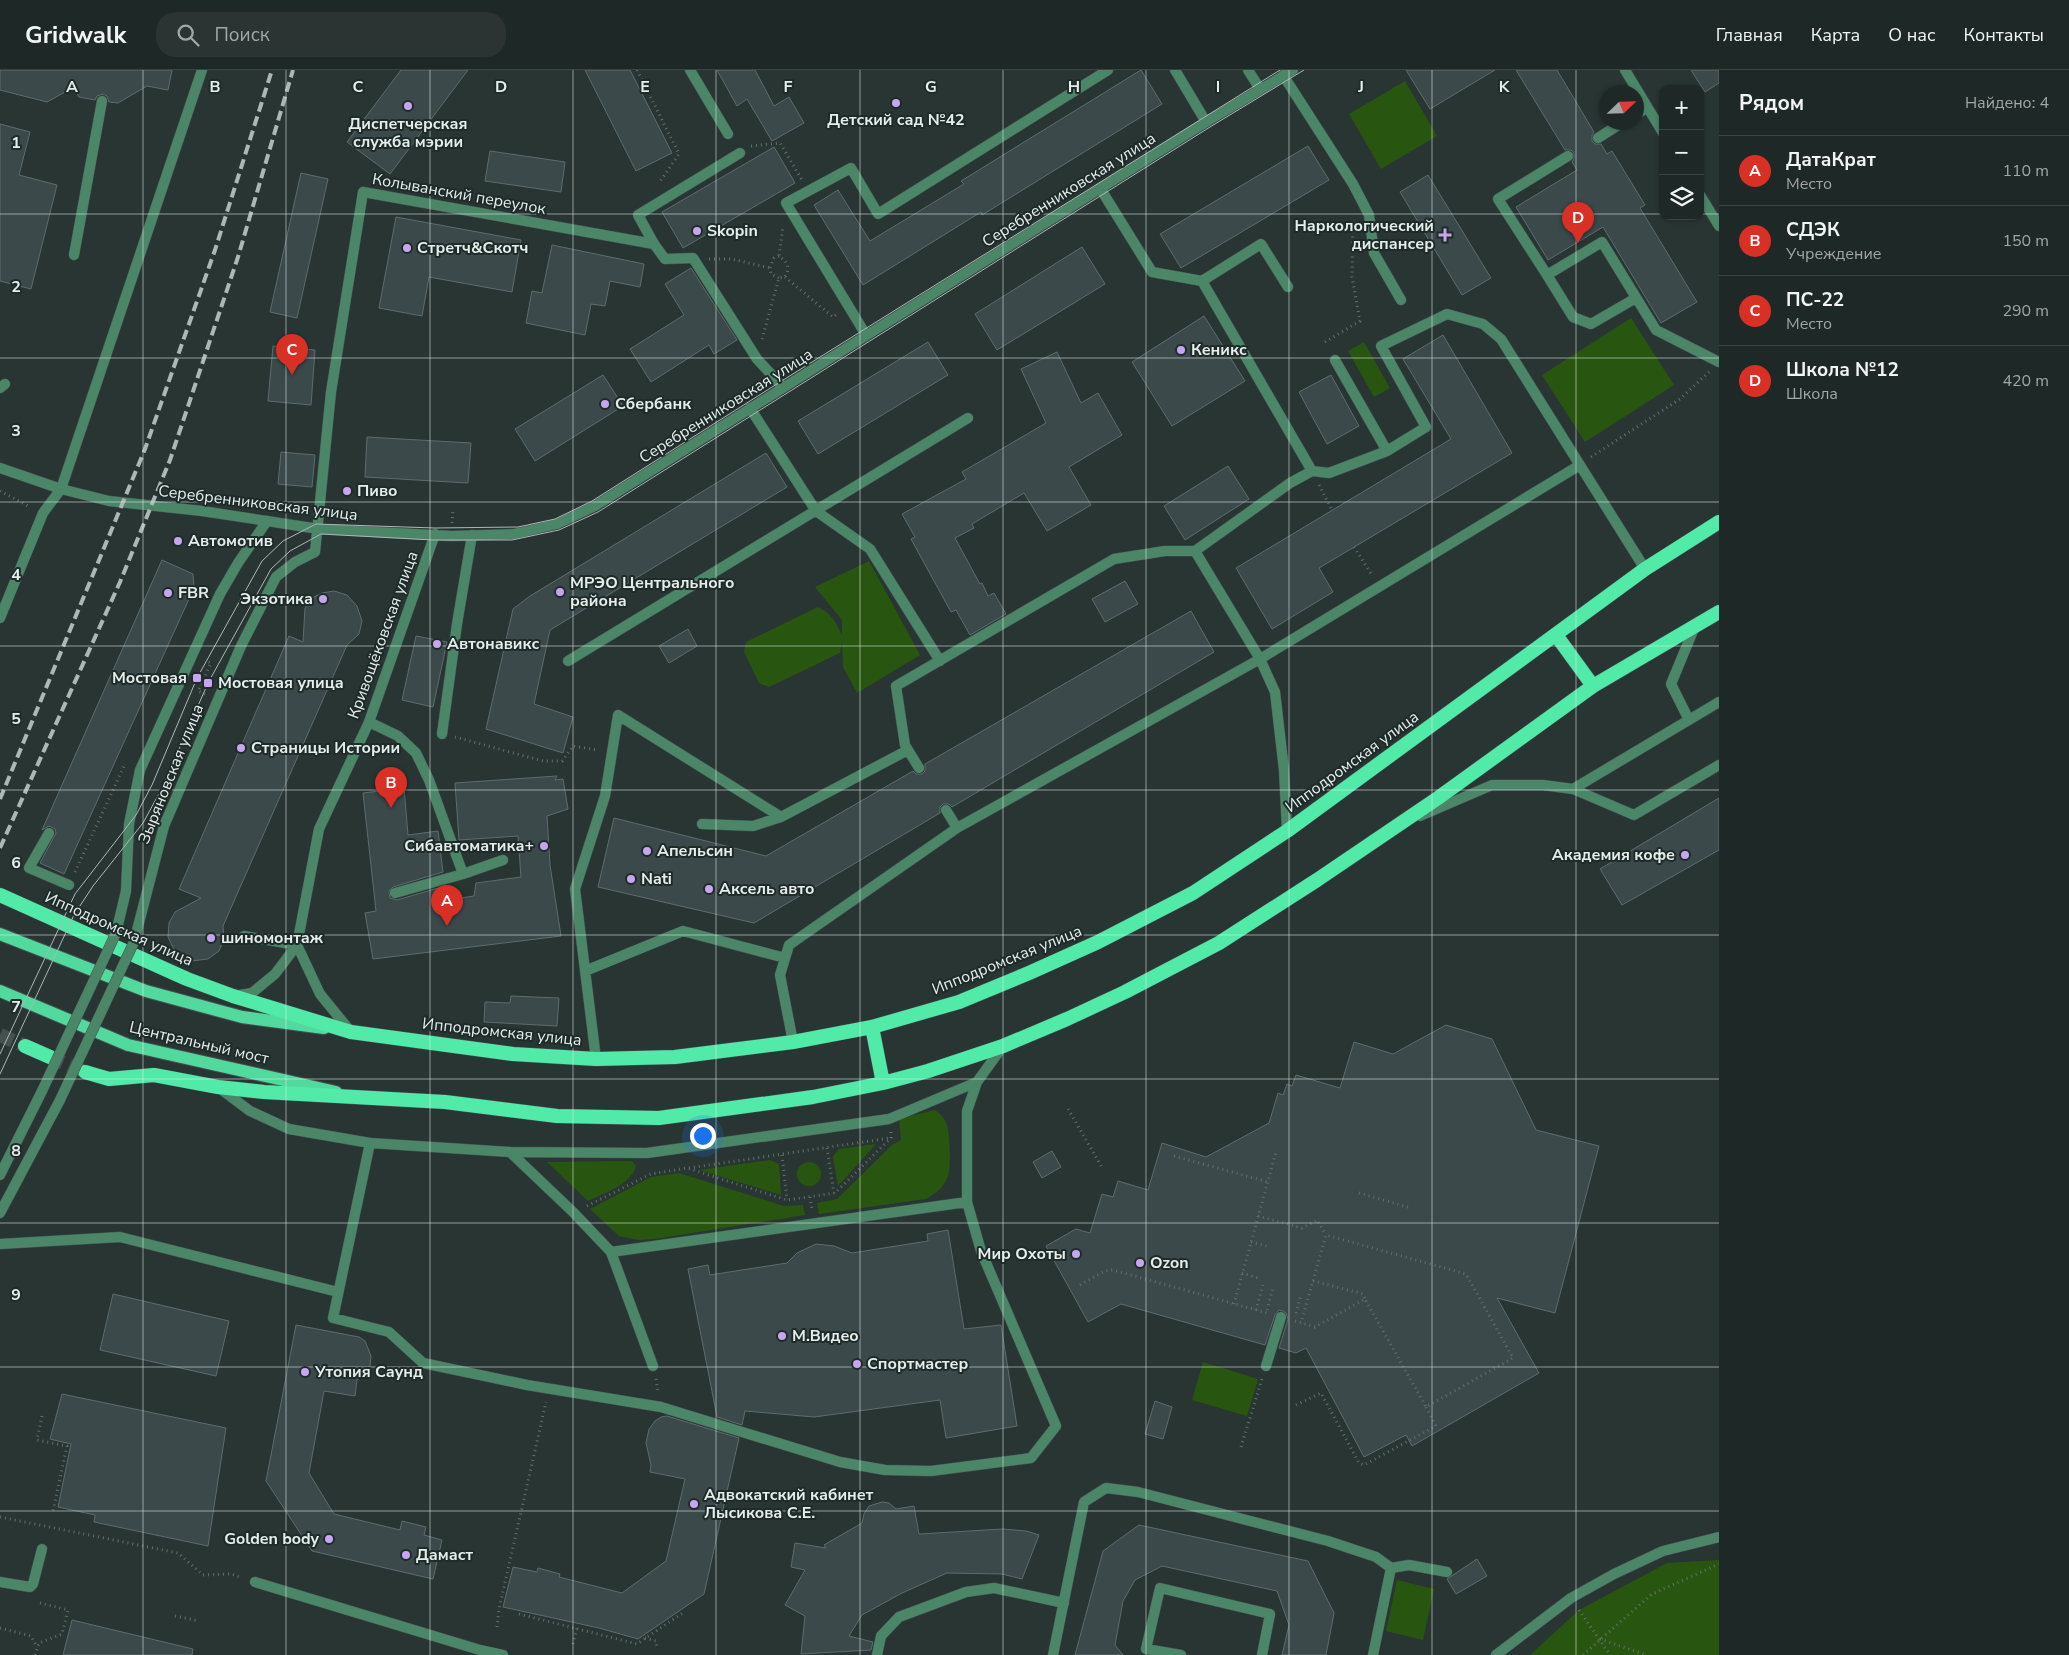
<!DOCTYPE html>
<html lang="ru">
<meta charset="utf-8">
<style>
:root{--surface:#1e2826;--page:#2b3432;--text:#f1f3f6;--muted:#a1a6a7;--line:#3c4443;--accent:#d93025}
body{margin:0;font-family:"Nunito Sans",sans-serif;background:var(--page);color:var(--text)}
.controls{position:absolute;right:15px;top:15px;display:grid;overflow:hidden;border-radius:10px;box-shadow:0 1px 4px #0004}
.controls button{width:45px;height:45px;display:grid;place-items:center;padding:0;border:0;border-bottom:1px solid var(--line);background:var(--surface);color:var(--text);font:25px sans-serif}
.compass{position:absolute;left:1599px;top:15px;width:45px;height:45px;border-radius:50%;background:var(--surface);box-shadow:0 1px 4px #0004;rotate:67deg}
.you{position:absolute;left:702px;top:1065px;width:18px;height:18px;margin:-12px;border:4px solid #fff;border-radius:50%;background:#1a73e8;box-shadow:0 0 0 8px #1a73e833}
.badge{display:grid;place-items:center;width:32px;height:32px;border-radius:50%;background:var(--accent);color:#fff;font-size:16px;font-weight:700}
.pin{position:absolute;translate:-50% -41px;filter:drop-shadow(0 1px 2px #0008)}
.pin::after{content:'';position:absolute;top:26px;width:18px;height:15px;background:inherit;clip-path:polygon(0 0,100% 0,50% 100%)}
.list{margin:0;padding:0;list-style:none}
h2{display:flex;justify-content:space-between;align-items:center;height:65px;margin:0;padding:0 20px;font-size:21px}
h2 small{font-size:16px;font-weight:400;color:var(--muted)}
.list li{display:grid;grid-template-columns:32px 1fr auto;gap:15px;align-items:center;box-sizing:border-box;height:70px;padding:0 20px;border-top:1px solid var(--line)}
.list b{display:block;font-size:19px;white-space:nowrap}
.list p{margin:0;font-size:16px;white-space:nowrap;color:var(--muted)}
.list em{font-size:16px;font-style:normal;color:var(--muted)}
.icon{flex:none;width:28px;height:28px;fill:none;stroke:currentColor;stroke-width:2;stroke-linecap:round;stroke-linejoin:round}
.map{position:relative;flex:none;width:1719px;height:1585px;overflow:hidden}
header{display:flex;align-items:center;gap:30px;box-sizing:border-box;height:70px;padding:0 25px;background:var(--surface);border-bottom:1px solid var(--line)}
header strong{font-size:24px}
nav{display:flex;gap:28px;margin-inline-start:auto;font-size:18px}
.search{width:350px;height:45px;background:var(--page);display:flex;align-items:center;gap:12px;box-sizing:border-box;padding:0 18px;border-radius:20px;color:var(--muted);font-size:19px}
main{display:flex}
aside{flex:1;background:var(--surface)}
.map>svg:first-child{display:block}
</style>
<header>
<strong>Gridwalk</strong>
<div class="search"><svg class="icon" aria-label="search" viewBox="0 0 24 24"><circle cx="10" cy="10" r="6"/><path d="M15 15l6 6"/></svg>Поиск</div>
<nav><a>Главная</a><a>Карта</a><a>О нас</a><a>Контакты</a></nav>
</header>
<main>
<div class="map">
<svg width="1719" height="1585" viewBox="0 0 1719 1585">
<rect width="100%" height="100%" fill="#283533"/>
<path fill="#285611" d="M1405 11 1437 66 1381 99 1349 44Z
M1631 248 1674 315 1585 372 1542 305Z
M1364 272 1390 318 1374 327 1348 281Z
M869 491 920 585 857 623 843 597 842 570 840 583 769 617 759 613 744 582 746 572 818 537C833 545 835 551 842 565V550L815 517Z
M935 1040C940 1044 945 1048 947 1055 950 1065 951 1097 948 1106 944 1118 936 1123 926 1129L819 1144 817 1133 837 1129 892 1075 901 1070 899 1049Z
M876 1074 838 1116 833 1087 839 1079Z
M770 1090 779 1094 781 1125 699 1100Z
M632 1091 636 1096C631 1115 604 1123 588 1131L547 1092Z
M797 1104a12 12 0 1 1 24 0a12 12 0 1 1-24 0Z
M679 1103 784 1136 803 1135 805 1145 655 1169 638 1170 619 1166 590 1139 651 1107Z
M1203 1292 1258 1309 1247 1346 1192 1330Z
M1719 1490V1585H1530L1579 1540 1667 1493Z
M1397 1510 1434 1519 1423 1570 1386 1561Z"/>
<path fill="#3b494b" stroke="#5d6c6e" d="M0 0H172L168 20 147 16 118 33 109 32 107 26 103 24 97 26 95 30 79 27 74 17 47 32 0 20Z
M401 0H468L390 104 347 72Z
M585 0H630L672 83 636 101Z
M717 0H755L774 36 789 27 804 53 772 71 747 29 737 36Z
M1141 0 1162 34 982 145 981 142 863 215 814 135 838 120 870 171 964 114 961 111Z
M1406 0H1495L1430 39Z
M1516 0H1557L1594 62 1592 65V71L1595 74H1601L1607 84 1612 81 1645 135 1640 138 1697 232 1661 253 1603 157 1548 190 1516 137 1577 100 1572 92 1574 89V83L1571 80H1565Z
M1691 0H1719V13L1705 22Z
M0 54 30 62 19 105 57 115 31 219 0 211Z
M1308 76 1329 110 1181 198 1160 164Z
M774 77 795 113 683 178 662 142Z
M490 81 565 92 561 122 485 111Z
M301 103 328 109 297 248 270 242Z
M1428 105 1491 208 1462 225 1400 122Z
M396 147 521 170 512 222 429 207 422 246 379 238Z
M552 175 644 194 640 217 610 211 605 236 591 234 585 265 526 253 532 221 542 223Z
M1082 177 1105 214 997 280 975 244Z
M691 198 737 270 714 284 709 275 651 312 630 279 684 245 665 214Z
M1204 246 1245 311 1172 356 1132 292Z
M1443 265 1512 383 1319 498 1333 522 1272 559 1236 498 1451 369 1403 289Z
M928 272 948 305 818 384 798 351Z
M273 276 315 280 311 335 268 331Z
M1057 282 1081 333 1098 323 1122 365 1069 397 1091 435 1047 461 1024 423 972 454 974 458 955 468 980 514 982 513 988 526 994 523 1006 544 970 565 956 540 951 542 911 469 915 467 902 444 966 409 962 402 1046 353 1021 299Z
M603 305 623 336 535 391 515 359Z
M1331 305 1359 356 1327 374 1299 322Z
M367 367 471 373 468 413 365 407Z
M281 382 315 385 312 417 278 414Z
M766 383 787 417 550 560 534 634 573 647 563 683 486 659 513 539 530 526Z
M1228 396 1249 429 1185 470 1164 436Z
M162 490 193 504 194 518 64 804 40 793 56 763 55 759 49 756 42 760Z
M1125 511 1138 534 1105 552 1092 529Z
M334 521 347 525 357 536 362 551 359 564 347 575 223 856 224 869 219 881 208 889 191 891 175 882 168 867 169 853 175 842 201 828 179 819 289 566 303 572 305 538 312 528 322 523Z
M1191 541 1214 582 952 737 949 734H943L940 737V743L754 853 598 817 614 748 766 786 913 701 916 704H922L925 701V694Z
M688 559 697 576 669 593 659 576Z
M416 566 447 572 433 637 402 630Z
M557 706 555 710 563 709 568 739 547 746 550 795 561 866 373 889 365 843 376 841 363 723 404 718 408 765 438 761 443 802 393 817 389 821 390 828 397 830 445 816 447 830 474 826 476 813 521 807 518 766 459 770 455 713Z
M1719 728V780L1622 835 1600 799Z
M511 926 559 928 557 956 484 952 485 932 510 933Z
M1446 955 1492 969 1536 1060 1599 1076 1555 1243 1497 1228 1539 1303 1412 1376 1406 1365 1364 1387 1306 1278 1296 1283 1279 1278 1288 1249 1286 1243 1283 1241 1279 1240 1275 1245 1265 1275 1121 1234 1088 1252 1046 1176 1076 1159 1090 1163 1102 1124 1113 1127 1118 1111 1148 1120 1162 1073 1206 1087 1269 1053 1278 1023 1283 1025 1287 1014 1292 1016 1296 1005 1340 1018 1354 972 1393 984Z
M1052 1081 1061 1097 1042 1108 1033 1092Z
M948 1160 964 1259 1001 1255 1017 1356 946 1368 940 1330 814 1347 745 1341 742 1355 717 1347 688 1199 708 1195 710 1205 787 1193 797 1183 816 1174 834 1176 852 1183 928 1171 927 1164Z
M113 1224 229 1251 216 1306 100 1280Z
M296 1255 359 1267 365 1271 371 1286 370 1296 365 1305 357 1310 355 1326 324 1321 309 1403 334 1444 400 1460 402 1451 426 1457 424 1465 442 1470 433 1509 312 1481 266 1411Z
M62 1324 226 1358 208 1476 94 1452 95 1445 58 1437 71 1374 50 1369Z
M1155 1331 1172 1337 1163 1369 1145 1364Z
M667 1346 739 1368 704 1524 638 1569 599 1558 503 1537 513 1497 537 1502 538 1498 560 1504 559 1507 622 1523 666 1491 685 1409 650 1402 651 1395 646 1373 649 1359 655 1351 661 1347Z
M882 1432 889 1433 896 1439 914 1436 919 1464 1003 1459 1026 1461 1039 1465 1022 1509 1002 1504 947 1503 902 1523 862 1545 849 1566 873 1572 871 1580 801 1584 805 1546 785 1535 805 1500 791 1497 795 1473 826 1478 824 1475 862 1453 864 1444 869 1436Z
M1139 1455 1308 1491 1334 1543 1326 1585H1282L1289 1555 1277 1521 1162 1496 1135 1510 1123 1531 1115 1575 1123 1585H1075L1103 1481Z
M1477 1489 1487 1506 1456 1524 1447 1509Z
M72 1550 193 1579 192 1585H63Z"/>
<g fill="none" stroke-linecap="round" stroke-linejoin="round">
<path stroke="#44514f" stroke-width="14" stroke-dasharray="14 7" stroke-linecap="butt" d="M0 965 25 976
M50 987 85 1002"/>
<g stroke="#465251" stroke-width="11">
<path id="service" d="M1248 0 1260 19
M1283 5 1353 114 1369 145 1374 183 1401 230
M1636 44 1647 38
M1598 68 1623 52
M1568 86 1498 129 1547 205 1602 172 1656 260 1719 292
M1100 118 1152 202 1202 211 1312 401
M654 174 638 145 740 83
M74 185 102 31
M1547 205 1573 247 1591 254 1636 228
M1202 211 1261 174 1288 217
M866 265 786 133 851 98 878 144 1108 0
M1335 290 1387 381
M0 318 5 314
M750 338 816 441 870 479 940 591
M1195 481 1260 589 1275 622 1284 700 1287 761
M0 548 43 443 61 419 202 0
M568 591 968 348
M1689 650 1671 614 1695 556
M369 652 398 666 416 683 429 710 463 804 503 790
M442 664 457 554 472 465
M919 698 905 675 896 616 1114 489 1165 481H1195L1290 413 1312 401 1329 403 1387 381 1426 357 1381 276 1447 244 1483 254 1501 269 1645 499
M1573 719 1719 632
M946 740 957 758
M1420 746 1492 715H1543L1573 719 1634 745 1719 695
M702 754 753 756 781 747 908 680
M49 763 29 798 69 815
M395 823 463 804
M244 866 297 875
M585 901 683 861 785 888
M793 972 780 905 789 875 957 758 1260 589 1580 395
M596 989 575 819 605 726 618 645 781 747
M218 1017 250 1041 289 1059 370 1073 510 1082 573 1142 611 1182 653 1296
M370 1073 333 1248 389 1262 423 1293 527 1315 661 1337 840 1392 885 1400 931 1401 1031 1388 1056 1356 981 1181 967 1132V1041L977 1012 1003 976
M510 1082 647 1083 889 1049 977 1012
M0 1174 120 1167 338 1222
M611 1182 967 1132
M1266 1296 1281 1247
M0 1512 30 1517 33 1514 42 1479
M877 1585 881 1566 899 1547 966 1522 994 1518 1064 1533
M1053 1585 1084 1432 1106 1418 1138 1422 1328 1471 1376 1487 1391 1498 1409 1495 1447 1502
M1181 1585 1146 1579 1160 1518 1270 1544 1262 1585
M1373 1585 1391 1498"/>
</g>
<g stroke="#465251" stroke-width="11">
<path id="minor" d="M690 0 728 64
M1175 0 1206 52
M1625 0 1663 63
M1700 125 1719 156
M116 863 126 821 129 754 140 700 220 524 238 493 267 451
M134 872 164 756 241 576 276 507 295 492 315 482 331 322 363 122 654 174 665 189 693 188 757 289 783 317
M0 1105 42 1021
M0 1143 60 1030
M255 1512 480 1580 503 1585
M1496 1585 1571 1528 1614 1504 1663 1481 1719 1467"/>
</g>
<g stroke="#465251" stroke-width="11">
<path id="tertiary" d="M0 398 61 419 109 431 202 441 319 459 452 466 514 464 557 454 595 436 1206 52 1293 0
M297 875 320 924 351 962
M234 926 252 923 275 904 297 875 319 759 369 652 435 464"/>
</g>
<g stroke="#465251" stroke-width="14">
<path id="primary" d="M0 864 146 921 242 947 324 958
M0 921 128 975 336 1022"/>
</g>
<g stroke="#465251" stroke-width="15">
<path id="trunk" d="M1556 565 1593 616
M0 825 187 909 233 926 351 962 513 984 596 989 675 987 793 972 872 957 959 932 1029 903 1098 872 1193 823 1287 761 1645 499 1719 452
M872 957 883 1013
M25 976 50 987
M85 1002 109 1009 154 1005 218 1017 264 1022 445 1032 557 1046 659 1048 813 1027 883 1013 928 1001 1003 976 1067 949 1125 922 1219 873 1317 810 1438 728 1593 616 1719 542"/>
</g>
<path stroke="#636e6d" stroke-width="3" stroke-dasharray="1 4" stroke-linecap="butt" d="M637 0 679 84 659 113
M751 76 780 73 802 110
M779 186 774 188 770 198 771 204 779 208
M709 189H732L770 198
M785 207 833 247 837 244
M762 269 779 208 785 207C791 197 787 192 779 186L783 156
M1325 272 1360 251 1352 207 1353 148
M1591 387 1680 329 1709 302
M1319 415 1332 440
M0 421 30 437
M452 453 453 439
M1354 477 1372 505
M205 624 198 621 211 593 206 591
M455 667 543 691H562L573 676 597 680
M75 802 125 694
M1068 1039 1103 1099
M827 1078 834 1123
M782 1085 787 1130
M1174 1086 1268 1112
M689 1098 890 1068
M1359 1123 1411 1138
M810 1127 812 1139
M587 1136 651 1104 687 1098 787 1130 835 1123 891 1068V1062
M1258 1146 1302 1158 1317 1150 1326 1165
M1251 1172 1270 1177
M1242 1203 1261 1209
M1313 1211 1363 1224 1365 1229
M1080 1215 1105 1201 1113 1200 1267 1243
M1234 1234 1276 1082
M1256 1240 1263 1215
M1267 1240 1273 1218
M1296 1243 1301 1225
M1295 1251 1315 1257 1365 1229 1426 1337 1513 1288 1466 1204 1326 1165 1301 1253
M656 1309 658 1322
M1296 1335 1321 1323 1359 1393 1364 1395 1436 1356 1426 1337
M42 1346 37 1370 67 1376 53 1441
M1241 1377 1262 1309
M0 1447 178 1483 203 1505 231 1504 242 1508
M1579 1540 1610 1585
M519 1544 637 1574 684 1542
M175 1546 199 1551
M497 1557 499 1539 546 1332
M0 1558 31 1566 37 1577
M645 1568 656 1571 657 1578
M1600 1569 1646 1585
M573 1574 577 1558
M35 1585 39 1573 62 1564 68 1540 40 1533
M1583 1585 1652 1524 1719 1494"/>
<use href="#service" stroke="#4b8669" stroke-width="10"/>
<use href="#minor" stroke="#4b8669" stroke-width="10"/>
<use href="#tertiary" stroke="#4b8669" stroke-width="10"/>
<use href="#primary" stroke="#52d99e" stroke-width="12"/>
<use href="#trunk" stroke="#51eaa8" stroke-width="14"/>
<path stroke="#aeb7b6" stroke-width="1" d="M0 984 75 824 136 745 152 715 197 608 262 491 283 471 316 454 435 458 518 457 555 449 592 431 780 312 1280 0
M0 1004 74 845 93 816 143 753 161 720 208 613 271 499 290 481 321 464 433 470H512L559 460 598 442 1210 57 1304 0"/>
<path stroke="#aeb7b6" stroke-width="4" stroke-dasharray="10 5" stroke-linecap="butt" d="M0 729 145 379 215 180 272 0
M0 778 120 512 170 390 238 187 293 0"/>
<g stroke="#465251" stroke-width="11" stroke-linecap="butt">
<path id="minor-bridge" d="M42 1021 116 863
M60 1030 134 872"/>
</g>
<use href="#minor-bridge" stroke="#4b8669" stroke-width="10"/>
</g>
<path fill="none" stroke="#e5edec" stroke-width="1" stroke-opacity="0.55" d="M143 0V1585M286 0V1585M430 0V1585M573 0V1585M716 0V1585M860 0V1585M1003 0V1585M1146 0V1585M1289 0V1585M1432 0V1585M1576 0V1585M0 144H1663M1700 144H1719M0 288H1719M0 432H1719M0 576H1719M0 720H1719M0 865H1719M0 1009H1719M0 1153H1719M0 1297H1719M0 1441H1719"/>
<g fill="#c7a6ef" stroke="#1e2b29" stroke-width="2">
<circle cx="896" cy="33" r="5"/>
<circle cx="408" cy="36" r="5"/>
<circle cx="697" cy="161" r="5"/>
<path d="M1442.5 157.5h5v5h5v5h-5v5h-5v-5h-5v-5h5z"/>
<circle cx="407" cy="178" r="5"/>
<circle cx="1181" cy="280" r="5"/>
<circle cx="605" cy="334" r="5"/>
<circle cx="347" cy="421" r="5"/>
<circle cx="178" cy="471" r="5"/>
<circle cx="560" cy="522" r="5"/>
<circle cx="168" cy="523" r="5"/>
<circle cx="323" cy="529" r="5"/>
<circle cx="437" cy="574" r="5"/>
<rect x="192" y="603" width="10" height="10" rx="2.5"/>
<rect x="203" y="608" width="10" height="10" rx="2.5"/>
<circle cx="241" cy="678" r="5"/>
<circle cx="544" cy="776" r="5"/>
<circle cx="647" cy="781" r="5"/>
<circle cx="1685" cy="785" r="5"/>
<circle cx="631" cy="809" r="5"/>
<circle cx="709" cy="819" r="5"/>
<circle cx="211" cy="868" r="5"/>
<circle cx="1076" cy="1184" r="5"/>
<circle cx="1140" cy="1193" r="5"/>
<circle cx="782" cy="1266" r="5"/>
<circle cx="857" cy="1294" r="5"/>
<circle cx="305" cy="1302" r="5"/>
<circle cx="694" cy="1434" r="5"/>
<circle cx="329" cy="1469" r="5"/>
<circle cx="406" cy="1485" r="5"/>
</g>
<g text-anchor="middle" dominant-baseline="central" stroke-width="4" stroke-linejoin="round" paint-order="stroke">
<g font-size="16" font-weight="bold" fill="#e5edec" stroke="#1e2b29" text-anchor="start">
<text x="896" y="50" text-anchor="middle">Детский сад №42</text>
<text x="408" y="54" text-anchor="middle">Диспетчерская<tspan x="408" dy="18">служба мэрии</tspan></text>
<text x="1434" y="156" text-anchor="end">Наркологический<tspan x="1434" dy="18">диспансер</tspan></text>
<text x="707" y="161">Skopin</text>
<text x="417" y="178">Стретч&amp;Скотч</text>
<text x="1191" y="280">Кеникс</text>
<text x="615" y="334">Сбербанк</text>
<text x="357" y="421">Пиво</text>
<text x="188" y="471">Автомотив</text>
<text x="570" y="513">МРЭО Центрального<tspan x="570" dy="18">района</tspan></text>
<text x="178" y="523">FBR</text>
<text x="313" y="529" text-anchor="end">Экзотика</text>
<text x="447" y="574">Автонавикс</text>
<text x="187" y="608" text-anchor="end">Мостовая</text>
<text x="218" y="613">Мостовая улица</text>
<text x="251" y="678">Страницы Истории</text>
<text x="534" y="776" text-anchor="end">Сибавтоматика+</text>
<text x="657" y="781">Апельсин</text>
<text x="1675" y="785" text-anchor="end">Академия кофе</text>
<text x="641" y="809">Nati</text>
<text x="719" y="819">Аксель авто</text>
<text x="221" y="868">шиномонтаж</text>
<text x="1066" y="1184" text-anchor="end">Мир Охоты</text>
<text x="1150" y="1193">Ozon</text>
<text x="792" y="1266">М.Видео</text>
<text x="867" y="1294">Спортмастер</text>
<text x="315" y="1302">Утопия Саунд</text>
<text x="704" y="1425">Адвокатский кабинет<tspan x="704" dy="18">Лысикова С.Е.</tspan></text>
<text x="319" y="1469" text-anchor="end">Golden body</text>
<text x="416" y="1485">Дамаст</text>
</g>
<g font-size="16" fill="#e5edec" stroke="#1e2b29">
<text transform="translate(1069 120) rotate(-32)">Серебренниковская улица</text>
<text transform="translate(459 124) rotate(10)">Колыванский переулок</text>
<text transform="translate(726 336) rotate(-32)">Серебренниковская улица</text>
<text transform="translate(258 433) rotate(7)">Серебренниковская улица</text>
<text transform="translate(383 565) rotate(-70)">Кривощёковская улица</text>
<text transform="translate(1352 692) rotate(-36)">Ипподромская улица</text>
<text transform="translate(171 704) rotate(-68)">Зыряновская улица</text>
<text transform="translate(119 859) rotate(24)">Ипподромская улица</text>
<text transform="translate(1007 890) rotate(-22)">Ипподромская улица</text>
<text transform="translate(502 962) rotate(6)">Ипподромская улица</text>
<text transform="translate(199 973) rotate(13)">Центральный мост</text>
</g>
</g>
<g font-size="16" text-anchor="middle" font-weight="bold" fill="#e5edec" stroke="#1e2b29" stroke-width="4" stroke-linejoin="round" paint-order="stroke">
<text x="72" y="22">A</text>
<text x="215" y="22">B</text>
<text x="358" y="22">C</text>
<text x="501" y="22">D</text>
<text x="645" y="22">E</text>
<text x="788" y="22">F</text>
<text x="931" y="22">G</text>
<text x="1074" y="22">H</text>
<text x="1218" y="22">I</text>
<text x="1361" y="22">J</text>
<text x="1504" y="22">K</text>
<text x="16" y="78">1</text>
<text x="16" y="222">2</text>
<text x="16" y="366">3</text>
<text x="16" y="510">4</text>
<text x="16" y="654">5</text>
<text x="16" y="798">6</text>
<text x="16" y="942">7</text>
<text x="16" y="1086">8</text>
<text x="16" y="1230">9</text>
</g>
</svg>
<div class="controls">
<button>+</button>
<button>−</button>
<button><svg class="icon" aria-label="layers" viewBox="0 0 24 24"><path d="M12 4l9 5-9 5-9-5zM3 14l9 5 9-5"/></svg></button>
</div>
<svg class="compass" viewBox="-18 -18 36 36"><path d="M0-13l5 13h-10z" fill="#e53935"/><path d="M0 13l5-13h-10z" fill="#a1a6a7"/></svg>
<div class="you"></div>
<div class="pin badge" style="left:447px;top:856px">A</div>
<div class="pin badge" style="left:391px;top:738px">B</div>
<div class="pin badge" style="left:292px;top:305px">C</div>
<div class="pin badge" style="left:1578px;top:173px">D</div>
</div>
<aside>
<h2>Рядом<small>Найдено: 4</small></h2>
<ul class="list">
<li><span class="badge">A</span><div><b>ДатаКрат</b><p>Место</p></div><em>110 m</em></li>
<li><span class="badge">B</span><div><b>СДЭК</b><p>Учреждение</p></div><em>150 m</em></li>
<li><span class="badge">C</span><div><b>ПС-22</b><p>Место</p></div><em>290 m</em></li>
<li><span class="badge">D</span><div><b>Школа №12</b><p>Школа</p></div><em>420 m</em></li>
</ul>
</aside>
</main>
